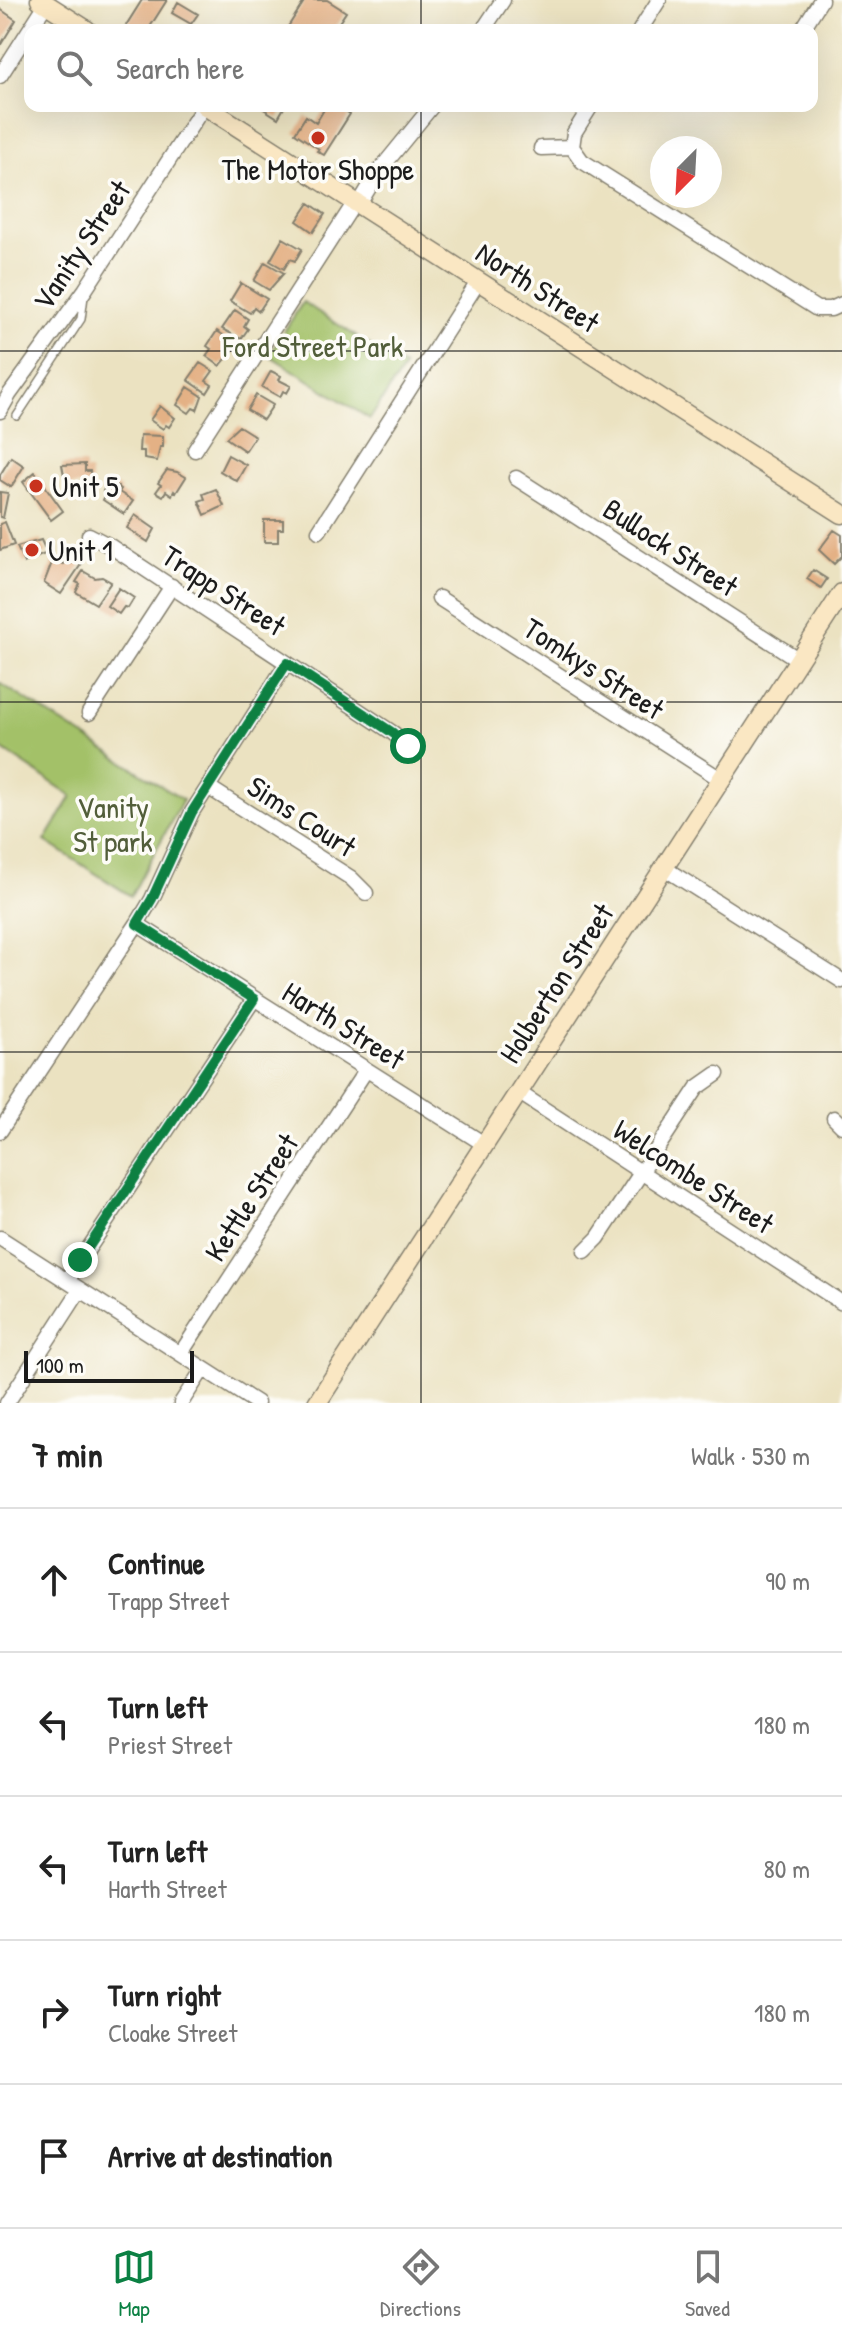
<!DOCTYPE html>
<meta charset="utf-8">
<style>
:root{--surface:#fff;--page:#f6f6f6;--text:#222;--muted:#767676;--line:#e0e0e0;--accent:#0b8043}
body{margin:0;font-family:"Patrick Hand",sans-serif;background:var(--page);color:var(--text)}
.compass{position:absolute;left:650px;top:136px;width:72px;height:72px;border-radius:50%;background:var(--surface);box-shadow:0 8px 32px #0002;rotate:204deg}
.scale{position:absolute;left:24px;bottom:20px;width:170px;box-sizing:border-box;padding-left:8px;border:4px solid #1c1c1c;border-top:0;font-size:22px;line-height:28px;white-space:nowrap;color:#1c1c1c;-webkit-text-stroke:6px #fdfcf7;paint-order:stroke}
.stop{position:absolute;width:24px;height:24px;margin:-18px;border:6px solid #0b8043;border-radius:50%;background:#fff}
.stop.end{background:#0b8043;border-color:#fff;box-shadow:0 2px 8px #0008}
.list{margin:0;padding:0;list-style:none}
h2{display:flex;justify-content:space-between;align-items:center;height:104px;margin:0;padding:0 32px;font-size:34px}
h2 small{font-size:26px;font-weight:400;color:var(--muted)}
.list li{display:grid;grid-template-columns:52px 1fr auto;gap:24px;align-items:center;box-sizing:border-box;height:144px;padding:0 32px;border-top:2px solid var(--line)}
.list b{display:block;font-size:30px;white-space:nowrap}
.list p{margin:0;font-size:26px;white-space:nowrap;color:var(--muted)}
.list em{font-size:26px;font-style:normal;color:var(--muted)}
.icon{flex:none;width:44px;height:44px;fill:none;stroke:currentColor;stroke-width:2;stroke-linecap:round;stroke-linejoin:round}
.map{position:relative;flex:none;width:842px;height:1403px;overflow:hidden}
.search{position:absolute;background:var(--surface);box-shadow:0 8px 32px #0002;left:24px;right:24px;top:24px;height:88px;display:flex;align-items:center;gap:20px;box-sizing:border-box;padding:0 28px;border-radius:16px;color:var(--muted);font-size:30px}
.sheet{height:824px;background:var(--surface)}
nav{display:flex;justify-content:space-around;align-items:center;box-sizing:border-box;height:112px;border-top:2px solid var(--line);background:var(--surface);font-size:22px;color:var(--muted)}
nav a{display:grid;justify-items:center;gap:4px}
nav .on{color:var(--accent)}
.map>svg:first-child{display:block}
</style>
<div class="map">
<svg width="842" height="1403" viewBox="0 0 842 1403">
<rect width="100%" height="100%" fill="#fdfcf7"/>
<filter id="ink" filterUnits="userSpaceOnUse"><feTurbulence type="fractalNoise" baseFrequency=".0125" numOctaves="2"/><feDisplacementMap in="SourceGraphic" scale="16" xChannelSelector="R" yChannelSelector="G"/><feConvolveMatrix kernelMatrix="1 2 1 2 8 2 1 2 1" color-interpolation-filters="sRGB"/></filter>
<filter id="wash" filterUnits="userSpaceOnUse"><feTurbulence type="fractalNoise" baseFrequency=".006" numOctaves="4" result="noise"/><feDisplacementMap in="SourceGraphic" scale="32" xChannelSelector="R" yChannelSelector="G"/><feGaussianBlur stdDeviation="1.8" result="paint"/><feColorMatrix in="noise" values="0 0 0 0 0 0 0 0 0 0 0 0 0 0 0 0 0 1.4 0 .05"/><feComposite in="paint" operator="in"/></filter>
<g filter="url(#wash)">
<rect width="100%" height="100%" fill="#ebe2c1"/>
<path fill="#a3c168" stroke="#606e42" stroke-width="2" d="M303 302 404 367 370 419 269 355Z
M0 683 183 800 131 896 45 841 72 796 0 748Z"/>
<g id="blocks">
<path fill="#e4b185" d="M142 0H167L148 30H130L125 27Z
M305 0H327L346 12 334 30H286Z
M178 2 198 14 191 24 172 13Z
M0 9 16 20 0 46Z
M259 106H285L278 118Z
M326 106H338L350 114 324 155 317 151 319 149 295 133 306 116 316 123Z
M309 203 325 214 313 232 297 221Z
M283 238 302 249 295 261 290 259 284 269 270 261Z
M265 262 284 273 269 290 254 281Z
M241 283 267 299 259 311 254 307 250 313 230 301Z
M235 310 248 319 244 326 248 329 241 339 222 329Z
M217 331 238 345 220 366 206 356 211 349 207 346Z
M200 363 213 371 206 381 212 385 207 393 188 380Z
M271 371 281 376 279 380 291 386 287 393 283 391 280 397 262 387Z
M188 387 202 396 197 410 193 408 189 413 177 405Z
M256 395 273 405 263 420 247 410Z
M160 406 175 418 169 427 166 425 163 429 150 420Z
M239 426 255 436 245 451 226 438Z
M140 435 163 436V447H160L157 461 144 459V451H139Z
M228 455 246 465 237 481 220 471Z
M11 457 24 466 11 487 0 480V475Z
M85 464V471H90L92 485 66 486 62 465Z
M167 470 177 472 186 477 176 493 174 491 172 495 166 491 163 496 156 492 161 485 158 483Z
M35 472 63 511 51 520 23 482Z
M113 483 121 489 119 492 133 501 124 514 103 500 106 494 103 491 107 484Z
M216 489 224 506 205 515 199 501 205 499 203 494Z
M0 492 8 493 3 518 0 517Z
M135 515 155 529 148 542 127 528Z
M264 520H283V529H278V542H264Z
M5 522 14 545 0 550V524Z
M834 530 842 535V556L834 564 819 550Z
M41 540 47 553 24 563 17 547Z
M74 558 82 563 61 594 44 583 53 560 63 564 66 559 71 563Z
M813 570 827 579 821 588 807 579Z
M83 571 95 578 102 577 111 582 96 604 76 592 80 584 76 582Z
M119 588 134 598 128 608 124 607 119 614 107 606Z"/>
</g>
</g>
<g filter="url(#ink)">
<use href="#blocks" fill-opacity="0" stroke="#847f6e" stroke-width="2"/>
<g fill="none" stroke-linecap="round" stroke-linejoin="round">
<g stroke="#847f6e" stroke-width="10">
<path id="lane" d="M17 416 81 319 84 296"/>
</g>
<g stroke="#847f6e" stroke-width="17">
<path id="street" d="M483 30 503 0
M640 30 659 0
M802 30 821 0
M0 76 46 4
M572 147 582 161 817 309H831L842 304
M572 147 574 133 591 106
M541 148 572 147
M359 204 379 171 432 106
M0 411 9 395 85 290 204 106
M195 450 355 202
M516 478 799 660
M319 531 478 282
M89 535 110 546 393 733 408 746
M439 598 722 780
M89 713 172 586
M208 787 351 878 366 893
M664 868 842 981
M137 924 484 1144
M518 1092 842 1303
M834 1118 842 1126
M0 1131 137 924 152 899 192 812 287 663
M0 1238 257 1403
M585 1251 598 1238 697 1088 717 1074
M67 1281 254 999
M181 1353 366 1070
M7 1403 80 1290
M181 1403 203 1369"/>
</g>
<g stroke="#847f6e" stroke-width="21">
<path id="secondary" d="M40 0 87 30
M205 106 842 514
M317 1403 842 593"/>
</g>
<use href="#lane" stroke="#fff" stroke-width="7"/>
<use href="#street" stroke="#fff" stroke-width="14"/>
<use href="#secondary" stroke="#fae7c3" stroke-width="18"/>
</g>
</g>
<g fill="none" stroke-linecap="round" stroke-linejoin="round" filter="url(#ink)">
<path stroke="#0b8043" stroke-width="10" d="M80 1260 254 999 137 924 152 899 192 812 287 663 393 733 408 746"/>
</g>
<path fill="none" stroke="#1c1c1c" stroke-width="2" stroke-opacity="0.55" d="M421 0V30M421 106V1403M0 351H842M0 702H842M0 1052H842"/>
<g fill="#c8321e" stroke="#fdfcf7" stroke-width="3">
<circle cx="318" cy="138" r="8"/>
<circle cx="36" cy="486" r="8"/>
<circle cx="32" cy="550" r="8"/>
</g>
<g text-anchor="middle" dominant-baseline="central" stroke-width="7" stroke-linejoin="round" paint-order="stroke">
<g font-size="30" fill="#1c1c1c" stroke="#fdfcf7" text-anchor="start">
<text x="318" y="169" text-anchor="middle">The Motor Shoppe</text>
<text x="52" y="486">Unit 5</text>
<text x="48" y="550">Unit 1</text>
</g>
<g font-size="30" fill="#1c1c1c" stroke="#fdfcf7">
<text transform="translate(81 245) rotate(-56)">Vanity Street</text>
<text transform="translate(538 287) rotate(33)">North Street</text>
<text transform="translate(671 547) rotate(33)">Bullock Street</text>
<text transform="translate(224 590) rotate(33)">Trapp Street</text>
<text transform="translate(594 668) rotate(33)">Tomkys Street</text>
<text transform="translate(302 816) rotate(33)">Sims Court</text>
<text transform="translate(556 983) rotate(-57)">Holberton Street</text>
<text transform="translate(344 1025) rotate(32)">Harth Street</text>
<text transform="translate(694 1176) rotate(33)">Welcombe Street</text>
<text transform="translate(251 1197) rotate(-57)">Kettle Street</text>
</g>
<g font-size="30" fill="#525e3a" stroke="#fdfcf7">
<text x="313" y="346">Ford Street Park</text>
<text x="113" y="807">Vanity<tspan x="113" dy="34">St park</tspan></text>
</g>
</g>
</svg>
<svg class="compass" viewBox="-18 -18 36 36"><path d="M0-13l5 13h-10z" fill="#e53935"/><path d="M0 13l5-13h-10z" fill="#767676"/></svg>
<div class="scale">100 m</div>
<div class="stop" style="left:408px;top:746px"></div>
<div class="stop end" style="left:80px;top:1260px"></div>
<div class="search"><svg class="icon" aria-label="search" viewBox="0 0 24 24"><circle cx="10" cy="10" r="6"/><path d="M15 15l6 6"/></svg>Search here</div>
</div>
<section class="sheet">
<h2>7 min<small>Walk · 530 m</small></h2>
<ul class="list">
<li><svg class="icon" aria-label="ahead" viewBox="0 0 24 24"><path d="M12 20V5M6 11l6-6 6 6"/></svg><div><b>Continue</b><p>Trapp Street</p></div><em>90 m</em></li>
<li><svg class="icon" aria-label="left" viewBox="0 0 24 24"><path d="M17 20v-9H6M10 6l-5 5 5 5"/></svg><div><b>Turn left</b><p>Priest Street</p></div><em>180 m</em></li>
<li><svg class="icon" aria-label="left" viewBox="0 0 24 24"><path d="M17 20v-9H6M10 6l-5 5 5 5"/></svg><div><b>Turn left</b><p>Harth Street</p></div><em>80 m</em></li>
<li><svg class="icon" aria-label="right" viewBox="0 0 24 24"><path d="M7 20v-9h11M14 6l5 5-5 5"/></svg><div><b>Turn right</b><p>Cloake Street</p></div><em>180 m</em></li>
<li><svg class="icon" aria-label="arrive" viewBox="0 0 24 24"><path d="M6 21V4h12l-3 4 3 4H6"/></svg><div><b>Arrive at destination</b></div></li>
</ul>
</section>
<nav>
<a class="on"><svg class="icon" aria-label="map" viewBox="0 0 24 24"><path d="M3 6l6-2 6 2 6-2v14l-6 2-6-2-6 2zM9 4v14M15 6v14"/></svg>Map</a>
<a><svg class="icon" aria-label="directions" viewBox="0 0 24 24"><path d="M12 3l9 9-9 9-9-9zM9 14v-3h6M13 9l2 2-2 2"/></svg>Directions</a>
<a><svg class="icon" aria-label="saved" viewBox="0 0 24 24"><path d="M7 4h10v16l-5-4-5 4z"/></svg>Saved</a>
</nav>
